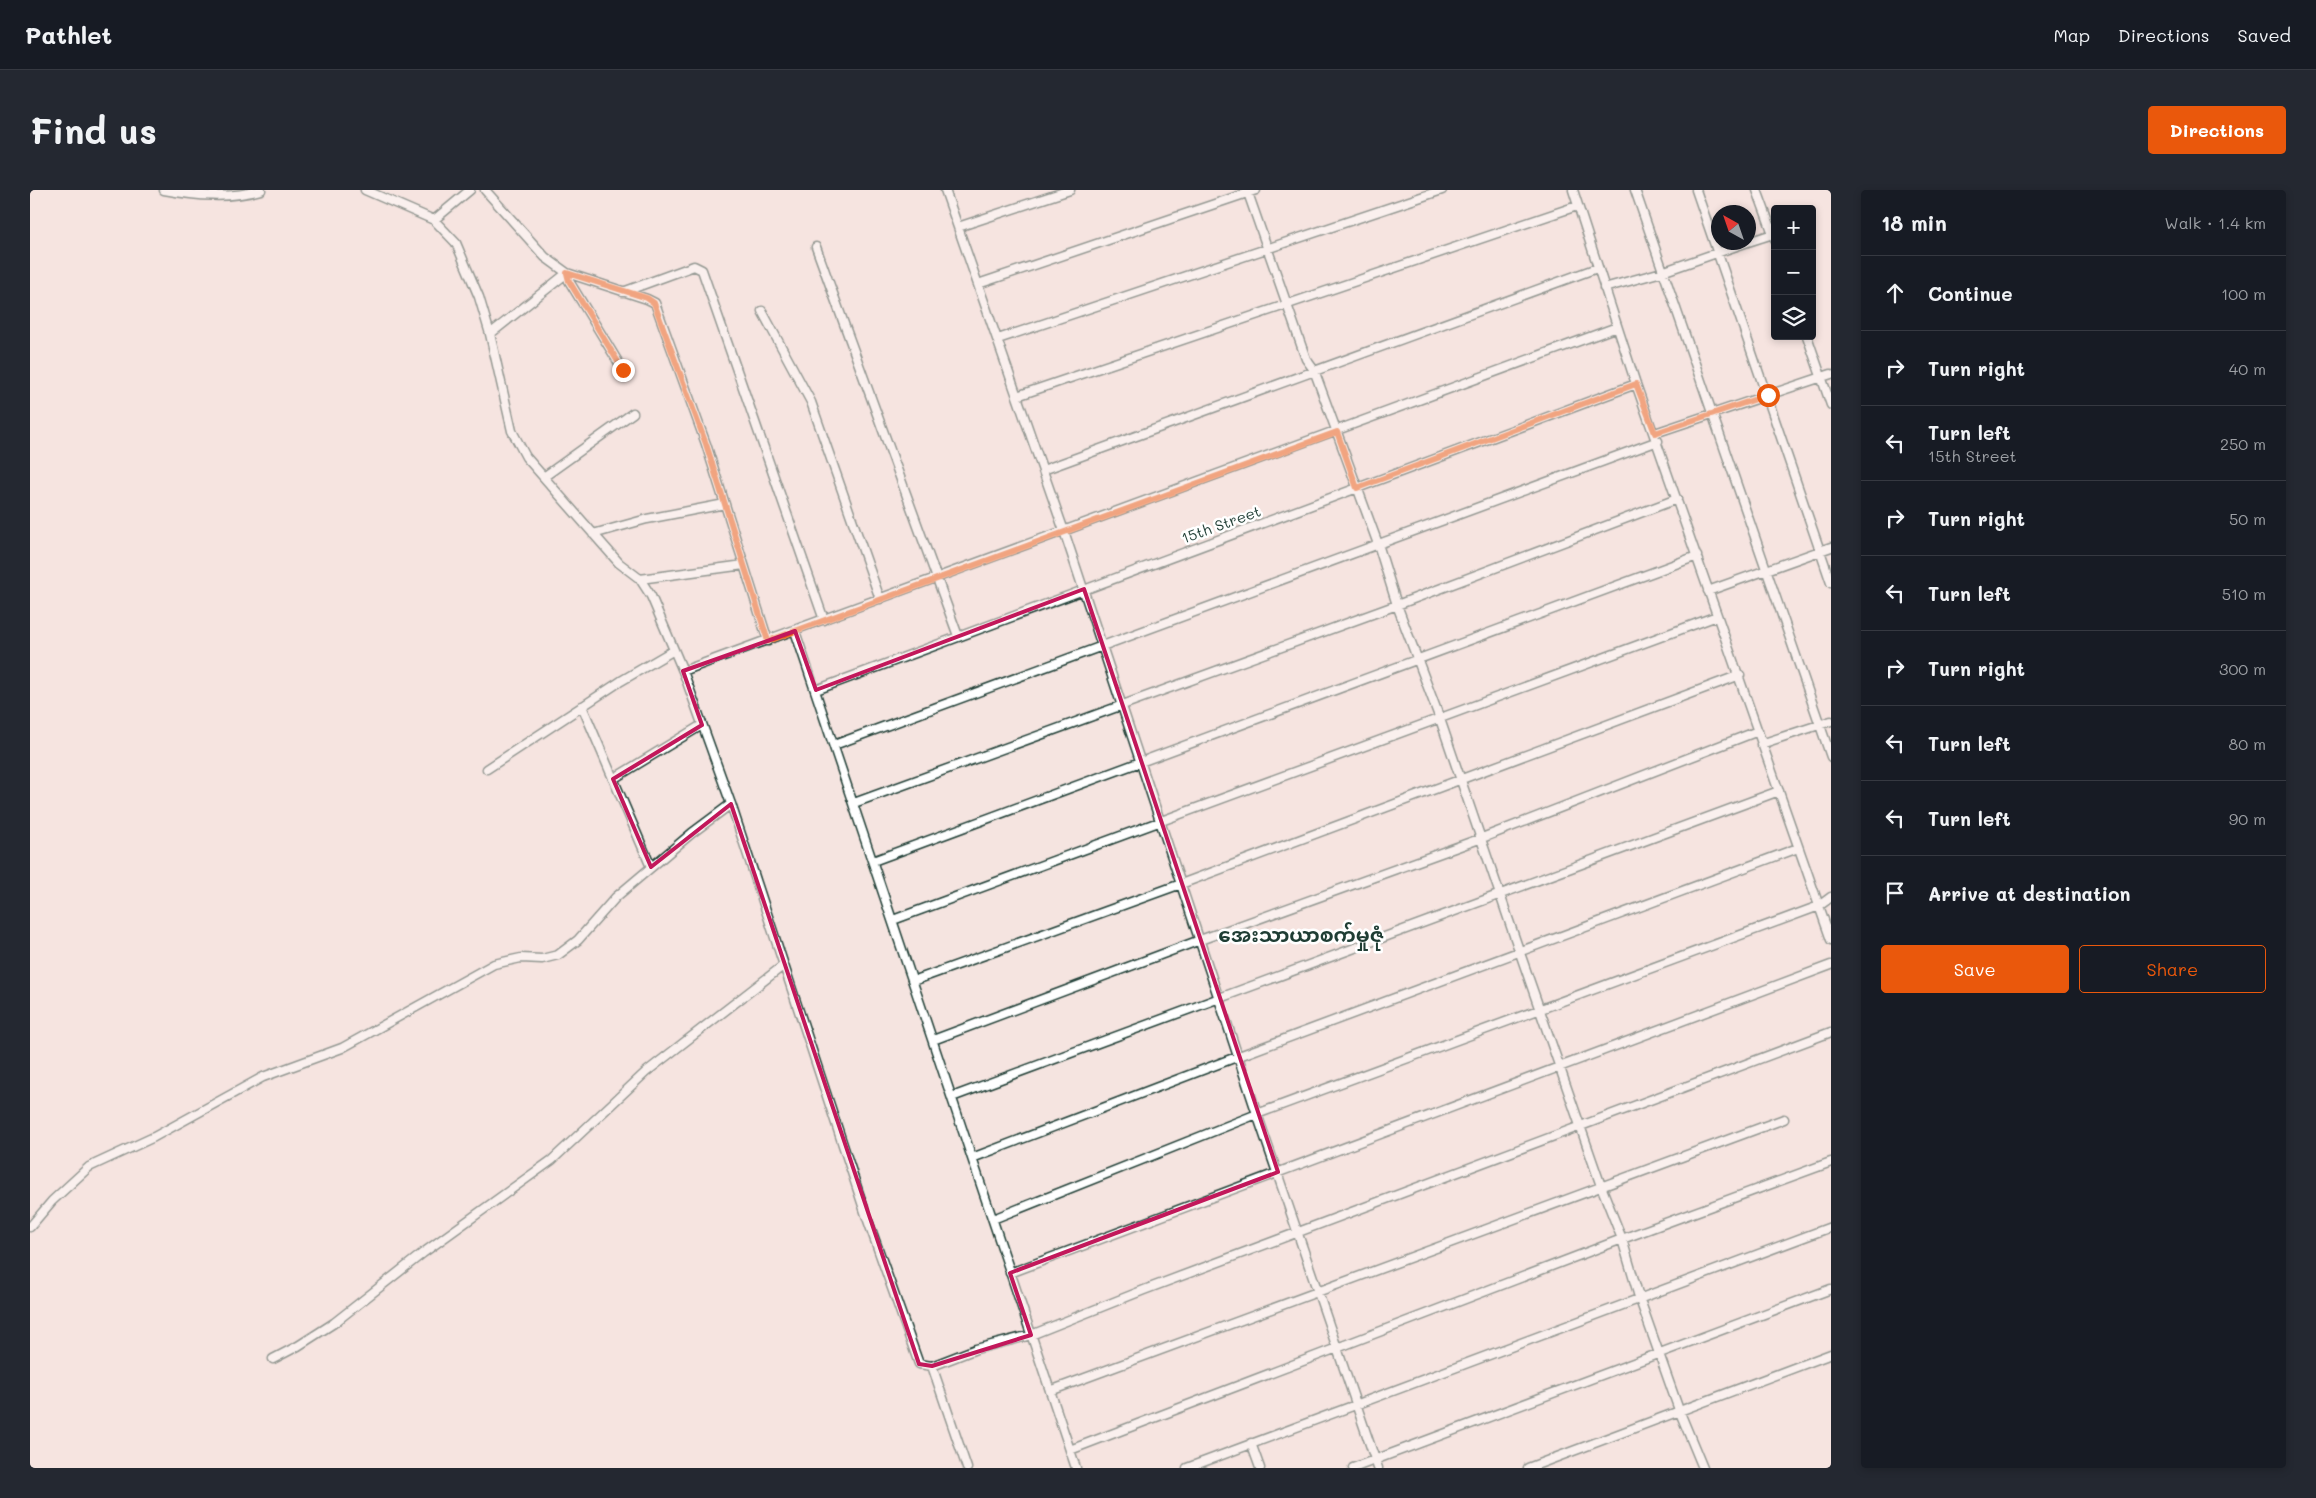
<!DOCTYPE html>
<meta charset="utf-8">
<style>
:root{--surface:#171b24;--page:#242831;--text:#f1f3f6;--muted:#9ea1a6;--line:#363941;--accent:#ea580c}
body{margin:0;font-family:Mali,"Noto Sans Myanmar",sans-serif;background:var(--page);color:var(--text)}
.controls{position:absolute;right:15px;top:15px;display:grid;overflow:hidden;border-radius:5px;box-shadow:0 2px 8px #0003}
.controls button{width:45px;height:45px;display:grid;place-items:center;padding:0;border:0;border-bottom:1px solid var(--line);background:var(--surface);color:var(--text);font:25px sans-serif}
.compass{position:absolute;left:1681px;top:15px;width:45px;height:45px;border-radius:50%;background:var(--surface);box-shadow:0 2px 8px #0003;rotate:320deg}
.stop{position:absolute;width:15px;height:15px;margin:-11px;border:4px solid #ea580c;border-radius:50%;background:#fff}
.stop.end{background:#ea580c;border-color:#fff;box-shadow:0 1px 5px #0008}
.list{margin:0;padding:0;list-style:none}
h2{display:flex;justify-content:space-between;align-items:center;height:65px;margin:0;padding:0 20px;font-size:21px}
h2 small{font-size:16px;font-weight:400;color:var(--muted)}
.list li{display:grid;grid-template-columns:32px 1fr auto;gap:15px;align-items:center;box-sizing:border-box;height:75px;padding:0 20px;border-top:1px solid var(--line)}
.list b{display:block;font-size:19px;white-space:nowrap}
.list p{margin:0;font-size:16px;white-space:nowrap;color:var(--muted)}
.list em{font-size:16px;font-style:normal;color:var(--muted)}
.actions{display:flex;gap:10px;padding:15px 20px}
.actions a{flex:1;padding:11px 0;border:1px solid var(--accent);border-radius:5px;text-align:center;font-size:18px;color:var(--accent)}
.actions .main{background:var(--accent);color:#fff}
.icon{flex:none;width:28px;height:28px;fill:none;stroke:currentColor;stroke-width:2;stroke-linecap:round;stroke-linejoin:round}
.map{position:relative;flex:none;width:1801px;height:1278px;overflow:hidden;border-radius:5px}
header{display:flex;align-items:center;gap:30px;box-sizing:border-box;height:70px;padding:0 25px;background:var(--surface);border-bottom:1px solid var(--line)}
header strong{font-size:24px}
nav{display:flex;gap:28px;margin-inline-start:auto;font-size:18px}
.intro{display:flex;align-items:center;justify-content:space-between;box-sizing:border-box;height:120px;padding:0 30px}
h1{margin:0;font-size:35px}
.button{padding:12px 22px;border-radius:5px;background:var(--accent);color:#fff;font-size:18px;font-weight:700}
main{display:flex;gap:30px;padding:0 30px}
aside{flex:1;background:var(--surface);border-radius:5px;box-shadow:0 2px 8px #0003}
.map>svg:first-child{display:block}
</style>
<header>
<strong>Pathlet</strong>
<nav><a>Map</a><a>Directions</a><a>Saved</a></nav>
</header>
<div class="intro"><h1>Find us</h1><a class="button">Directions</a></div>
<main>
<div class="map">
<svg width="1801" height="1278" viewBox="0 0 1801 1278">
<rect width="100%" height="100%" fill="#f5e4e0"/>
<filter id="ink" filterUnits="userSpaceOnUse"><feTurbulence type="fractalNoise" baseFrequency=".02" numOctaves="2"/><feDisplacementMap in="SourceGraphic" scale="10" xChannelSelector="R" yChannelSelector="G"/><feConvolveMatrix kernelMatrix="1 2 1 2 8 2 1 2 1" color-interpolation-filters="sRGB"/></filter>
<g filter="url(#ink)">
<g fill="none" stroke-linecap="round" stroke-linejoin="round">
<g stroke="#1f3d34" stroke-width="11">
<path id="minor" d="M134 0C167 6 199 9 231 0
M335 0 404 30 426 53 449 107 460 144 482 241 496 267 589 373 610 389 621 406 653 481 701 614 836 1025 889 1174 902 1176 946 1159 1001 1145 1114 1100 1801 842
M455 0 515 67 537 83 617 109 625 113 676 254 738 451
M915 0 1034 341 1227 924 1348 1278
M1217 0 1276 169 1284 180 1348 354 1367 415 1410 529 1490 763 1571 996 1592 1049 1609 1107 1649 1220 1673 1278
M1543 0 1606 194 1801 750
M1605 0 1801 567
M1666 0 1801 393
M1727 0 1745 49
M404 30 440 0
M928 37 1040 0
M1718 52 1743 44
M786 57 928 446
M537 83 539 91 593 180
M948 94 1226 0
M1574 98 1632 82 1718 52
M593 102 664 76 672 80 794 430
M732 121 781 212 850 409
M460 144 537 83
M1777 146 1801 215
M968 149 1412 0
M987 206 1547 16
M1625 243 1801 184
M1013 280 1567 78
M515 286 603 223
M563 344 617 329 695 314
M610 389 714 375
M1678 401 1801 357
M765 441 1046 1278
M653 481 1587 137
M786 500 1606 194
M552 516 621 677
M1731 554 1801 531
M804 555 1628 251
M457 579 591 491 644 460
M583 589 672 535
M824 613 1367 415 1647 309
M843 671 1667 366
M863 730 1687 426
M883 791 1151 694 1710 485
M903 850 1170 750 1452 648 1728 541
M922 907 1749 601
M942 968 1209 866 1768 658
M963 1029 1227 924 1789 716 1801 707
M0 1037 22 1011 59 977 124 947 233 887 312 858 464 774 491 768 512 769 528 765 548 750 586 707 662 643 701 614
M980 1083 1801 775
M243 1169 268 1156 304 1133 393 1063 522 970 616 882 754 775
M902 1176 937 1278
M1020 1201 1754 929
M1221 1253 1230 1278
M1040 1260 1592 1049 1801 972
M1157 1278 1801 1037
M1323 1278 1801 1099
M1498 1278 1801 1164"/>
</g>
<use href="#minor" stroke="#fff" stroke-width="8"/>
</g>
</g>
<g fill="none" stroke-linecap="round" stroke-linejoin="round" filter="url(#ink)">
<path stroke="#ea580c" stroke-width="6" d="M593 180 539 91 537 83 617 108 624 113 676 254 738 451 1307 242 1327 298 1606 194 1625 243 1738 205"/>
</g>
<path d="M0 0H1801V1278H0ZM1054 399 1248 982 980 1083 1001 1145 902 1176 889 1174 701 614 621 677 583 589 672 535 653 481 765 441 786 500Z" fill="#f5e4e0" fill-opacity=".55" fill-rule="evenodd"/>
<path fill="none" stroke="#c2185b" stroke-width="4" stroke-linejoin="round" d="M1054 399 1248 982 980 1083 1001 1145 902 1176 889 1174 701 614 621 677 583 589 672 535 653 481 765 441 786 500Z"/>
<g text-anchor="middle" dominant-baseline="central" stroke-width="5" stroke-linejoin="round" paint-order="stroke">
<g font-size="15" fill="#1f3d34" stroke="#fff">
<text transform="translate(1191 334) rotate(-20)">15th Street</text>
</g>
<g font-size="20" font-weight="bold" fill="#1f3d34" stroke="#fff">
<text x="1271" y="744">အေးသာယာစက်မှုဇုံ</text>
</g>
</g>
</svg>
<div class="controls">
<button>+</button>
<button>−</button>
<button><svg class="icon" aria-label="layers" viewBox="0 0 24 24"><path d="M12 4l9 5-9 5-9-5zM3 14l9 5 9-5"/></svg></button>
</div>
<svg class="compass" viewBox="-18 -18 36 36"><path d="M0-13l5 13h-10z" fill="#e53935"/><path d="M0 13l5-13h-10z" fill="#9ea1a6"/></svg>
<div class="stop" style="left:1738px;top:205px"></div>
<div class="stop end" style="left:593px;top:180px"></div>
</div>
<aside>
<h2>18 min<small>Walk · 1.4 km</small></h2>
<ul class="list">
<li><svg class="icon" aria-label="ahead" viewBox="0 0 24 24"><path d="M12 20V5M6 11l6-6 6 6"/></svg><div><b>Continue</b></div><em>100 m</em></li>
<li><svg class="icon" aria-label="right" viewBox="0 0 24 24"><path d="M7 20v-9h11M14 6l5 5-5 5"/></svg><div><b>Turn right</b></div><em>40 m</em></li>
<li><svg class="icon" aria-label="left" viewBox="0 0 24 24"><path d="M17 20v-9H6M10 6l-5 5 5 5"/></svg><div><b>Turn left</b><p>15th Street</p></div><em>250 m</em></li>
<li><svg class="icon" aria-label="right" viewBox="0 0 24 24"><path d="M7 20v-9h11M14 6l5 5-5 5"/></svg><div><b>Turn right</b></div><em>50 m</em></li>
<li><svg class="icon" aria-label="left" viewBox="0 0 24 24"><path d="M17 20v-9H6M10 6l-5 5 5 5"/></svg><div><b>Turn left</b></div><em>510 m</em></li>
<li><svg class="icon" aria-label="right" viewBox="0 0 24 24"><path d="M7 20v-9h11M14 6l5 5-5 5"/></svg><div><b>Turn right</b></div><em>300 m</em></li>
<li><svg class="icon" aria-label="left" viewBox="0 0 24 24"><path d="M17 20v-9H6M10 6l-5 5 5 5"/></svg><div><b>Turn left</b></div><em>80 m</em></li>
<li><svg class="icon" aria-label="left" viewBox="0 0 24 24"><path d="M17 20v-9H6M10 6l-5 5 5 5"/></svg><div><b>Turn left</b></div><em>90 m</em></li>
<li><svg class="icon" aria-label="arrive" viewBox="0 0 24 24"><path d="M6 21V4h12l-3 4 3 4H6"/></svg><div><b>Arrive at destination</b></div></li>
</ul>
<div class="actions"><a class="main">Save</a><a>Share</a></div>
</aside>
</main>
